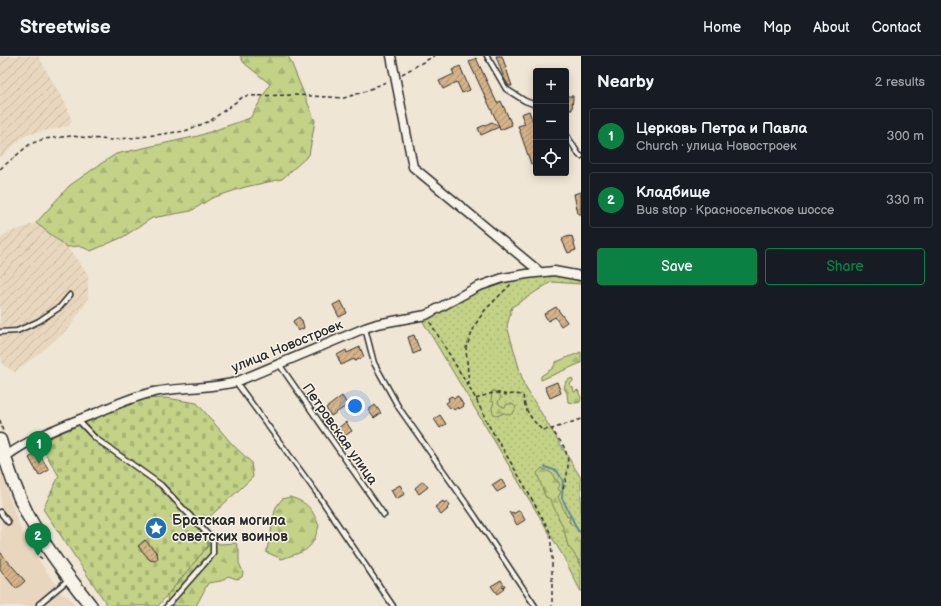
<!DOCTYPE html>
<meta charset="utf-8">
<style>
:root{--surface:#171b24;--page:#20242c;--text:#f1f3f6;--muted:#9ea1a6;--line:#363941;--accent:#0b8043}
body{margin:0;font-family:"Balsamiq Sans",sans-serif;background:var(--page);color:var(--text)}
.controls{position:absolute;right:12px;top:12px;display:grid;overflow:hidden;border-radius:4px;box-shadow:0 2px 10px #0003}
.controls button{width:36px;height:36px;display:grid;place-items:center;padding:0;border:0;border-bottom:1px solid var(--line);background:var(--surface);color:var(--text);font:20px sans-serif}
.you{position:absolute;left:355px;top:350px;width:14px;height:14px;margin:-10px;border:3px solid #fff;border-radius:50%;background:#1a73e8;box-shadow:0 0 0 6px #1a73e833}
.badge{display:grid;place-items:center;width:26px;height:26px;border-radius:50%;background:var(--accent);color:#fff;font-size:13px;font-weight:700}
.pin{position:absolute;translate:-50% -33px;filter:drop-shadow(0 1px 2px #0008)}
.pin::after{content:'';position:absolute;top:21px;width:14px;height:12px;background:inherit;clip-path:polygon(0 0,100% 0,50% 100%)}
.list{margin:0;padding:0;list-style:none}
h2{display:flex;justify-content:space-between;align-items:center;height:52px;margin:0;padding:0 16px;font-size:17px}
h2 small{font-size:13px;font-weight:400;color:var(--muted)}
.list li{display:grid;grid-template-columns:26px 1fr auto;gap:12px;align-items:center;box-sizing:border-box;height:56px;margin:0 8px 8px;padding:0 8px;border:1px solid var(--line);border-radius:4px}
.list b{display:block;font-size:15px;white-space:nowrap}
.list p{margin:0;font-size:13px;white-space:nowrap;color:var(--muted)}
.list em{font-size:13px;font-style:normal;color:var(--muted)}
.actions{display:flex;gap:8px;padding:12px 16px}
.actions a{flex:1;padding:9px 0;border:1px solid var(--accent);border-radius:4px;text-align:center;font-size:14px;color:var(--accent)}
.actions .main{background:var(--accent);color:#fff}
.icon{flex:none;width:22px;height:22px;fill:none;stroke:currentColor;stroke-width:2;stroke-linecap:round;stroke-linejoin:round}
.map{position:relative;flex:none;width:581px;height:550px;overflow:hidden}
header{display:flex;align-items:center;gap:24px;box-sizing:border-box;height:56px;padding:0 20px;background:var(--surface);border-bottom:1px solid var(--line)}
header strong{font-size:19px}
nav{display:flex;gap:22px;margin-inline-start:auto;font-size:14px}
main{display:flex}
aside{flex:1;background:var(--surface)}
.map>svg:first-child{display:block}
</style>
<header>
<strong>Streetwise</strong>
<nav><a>Home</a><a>Map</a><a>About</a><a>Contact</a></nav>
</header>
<main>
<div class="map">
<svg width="581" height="550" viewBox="0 0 581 550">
<defs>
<pattern id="industrial-furrows" width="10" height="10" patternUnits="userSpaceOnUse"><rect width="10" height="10" fill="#e8d7be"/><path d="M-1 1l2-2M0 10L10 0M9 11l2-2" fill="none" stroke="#c7b9a3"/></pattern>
<pattern id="grass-dots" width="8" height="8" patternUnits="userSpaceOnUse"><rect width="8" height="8" fill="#c3d286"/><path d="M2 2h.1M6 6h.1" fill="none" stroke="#a8b474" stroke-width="1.8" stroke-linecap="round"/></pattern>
<pattern id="forest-firs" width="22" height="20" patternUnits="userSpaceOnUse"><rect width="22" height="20" fill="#c3d286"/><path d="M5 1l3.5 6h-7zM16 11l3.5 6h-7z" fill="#a8b474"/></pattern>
<pattern id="cemetery-stones" width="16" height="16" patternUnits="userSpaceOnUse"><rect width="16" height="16" fill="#c3d286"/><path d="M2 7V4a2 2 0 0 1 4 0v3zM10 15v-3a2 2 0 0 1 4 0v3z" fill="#a8b474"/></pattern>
<pattern id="building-hatch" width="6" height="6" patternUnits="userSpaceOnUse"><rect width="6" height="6" fill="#d6b388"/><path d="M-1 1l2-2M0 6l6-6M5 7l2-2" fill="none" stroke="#ae926f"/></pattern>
</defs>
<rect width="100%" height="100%" fill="#f0e6d5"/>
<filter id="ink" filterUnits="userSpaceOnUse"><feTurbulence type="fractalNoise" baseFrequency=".025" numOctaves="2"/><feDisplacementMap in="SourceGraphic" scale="8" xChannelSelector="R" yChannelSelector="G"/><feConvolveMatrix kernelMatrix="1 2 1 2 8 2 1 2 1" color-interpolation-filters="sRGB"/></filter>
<g filter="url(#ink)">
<path fill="#e8d7be" d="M1 416 18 466 27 487 58 532 61 537 69 541 76 550H0Z"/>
<path fill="url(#industrial-furrows)" d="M0 0H38L66 49 72 65 69 70 25 79 0 102Z
M36 167 67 191 88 218V244L69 272 46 292 15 316 3 309 0 299V183L5 178Z"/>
<path fill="url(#grass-dots)" stroke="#777e58" d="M563 220 581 224V228L551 226 512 251 507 270 524 329 581 422V536L563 500 422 264 486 231 529 221Z"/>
<path fill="url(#forest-firs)" stroke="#777e58" d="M240 0H288L291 6 315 65 309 99 282 123 245 131 212 142 191 155 152 162 123 181 91 195 80 190 67 191 36 167 69 130 99 109 116 98 198 80 250 62 258 49 270 28 244 7Z
M581 296V307L541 324V320L553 312 556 306Z
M572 322 573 325 570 328V330L573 331 574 336 578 334 581 342 580 346 576 347 568 346 567 337 564 332 566 325Z
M492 335 497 336 501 341 498 346 499 348 503 351H505L507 348H512L516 351 514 356 510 359 504 357 497 360 493 357 492 352 494 346 491 345Z
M542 412 553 418 554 422 558 425 560 429 558 433 561 436 558 441 567 461 570 460 569 466 581 476V513L577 502 568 490 563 471 550 443 545 440 537 417Z
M290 441C309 447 312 453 319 470 311 497 306 494 282 503L266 496 271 479 272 467 276 451 282 443Z
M210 483 215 484 219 488 236 487 239 494V507L243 516 242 521 237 523 228 520 221 525 208 527 196 550H168L167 539 208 490V485Z"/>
<path fill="url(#cemetery-stones)" stroke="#777e58" d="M166 342 197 347 232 388 251 406 253 421 205 465 208 490 158 550H108L43 453 59 420 39 387 93 362 139 343Z"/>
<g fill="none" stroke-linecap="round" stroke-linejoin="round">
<path stroke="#64869c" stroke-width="2" d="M545 411 557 415 563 425 562 442 578 475 581 476"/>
</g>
<path fill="url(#building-hatch)" stroke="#2b2b2b" d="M496 0H502L512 30H509L504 22Z
M476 2 497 47 501 45 512 69 500 74 499 71 481 79 478 72 492 66 499 70 469 6Z
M460 10 470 34 462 37 457 26 443 33 439 25 454 18 452 14Z
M566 40H573L572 54H566Z
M529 55 533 66 536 64V106L531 108 518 70 525 68 521 58Z
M581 136V158H578L574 138Z
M570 180 571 181 572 180 576 194 568 197 562 184H563V182Z
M341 245 347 257 339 261 333 249Z
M556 251 567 266 561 270 555 261 548 265 544 258Z
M299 261 301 264H302L304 272 298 275 293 265Z
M414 279 420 295 413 298 408 281Z
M360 291 364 301 355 305 354 303 341 309 337 299 346 294 347 297Z
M557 326 561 337 550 342 545 331Z
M342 340 348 349 331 360 326 352Z
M452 340 454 342 458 340 464 350 459 353 458 351 454 354 452 351 450 352 446 347 449 345 448 342Z
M375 349 381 357 374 362 368 354Z
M440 359 446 368 440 372 434 363Z
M346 366 352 375 343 381 337 373Z
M38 396 49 414 39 420 29 402Z
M501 423 506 431 497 436 492 429Z
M423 425 428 431 419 438 415 432Z
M400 429 405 438 396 443 391 434Z
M443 445 444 447 447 445 450 450 447 452 448 453 441 459 435 451Z
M518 455H520L525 464 517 469 509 456 515 457Z
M145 484 157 497 158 503 155 505 150 504 138 490Z
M0 496 25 525 16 533 0 513Z
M501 524 505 530 502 531 504 533 497 538 491 530Z"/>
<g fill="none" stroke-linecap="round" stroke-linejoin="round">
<g stroke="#2b2b2b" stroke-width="7">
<path id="service" d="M487 0 506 33 525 45 536 49
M566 78 579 99 581 100
M365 272 374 307 399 352 475 460 535 550
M0 276 17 275 39 265 60 251 70 239
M279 308 384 459
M236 326 316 436 393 550
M78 364 95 382 161 429 213 484V498L167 550
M0 456 8 466
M39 548 68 524"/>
</g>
<g stroke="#2b2b2b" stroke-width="11">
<path id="minor" d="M391 0 413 111 540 216
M5 401C32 381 65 369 96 357 115 349 134 340 154 336 181 331 209 333 236 326L365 272 377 268 426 259 477 231 503 222 527 218 554 215 581 220"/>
</g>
<g stroke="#2b2b2b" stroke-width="15">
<path id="secondary" d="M0 384C8 414 19 445 35 472 51 500 72 525 91 550"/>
</g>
<path stroke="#2b2b2b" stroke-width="1.5" stroke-dasharray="4 3" stroke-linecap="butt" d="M402 18 434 0
M0 113 30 88 44 83 71 80 110 84 140 81 185 75 210 65 244 40 295 39 344 42 366 35 388 25
M430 266 476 343 489 370 523 427 550 476 552 500V550
M469 329 466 292 475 269 485 254 511 228
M476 343C485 339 497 334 506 339L514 338 523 339C525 356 531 362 542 374L552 373
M0 364 3 376
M563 433C568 418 571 404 563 389 560 384 555 379 552 373L581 363
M37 494 38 500 43 503"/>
<use href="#service" stroke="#f7f3e8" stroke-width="4"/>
<use href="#minor" stroke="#f7f3e8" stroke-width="8"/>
<use href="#secondary" stroke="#f7f3e8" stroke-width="12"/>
</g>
</g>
<defs>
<g id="sight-disc" transform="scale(1.15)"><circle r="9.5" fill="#1f6fb2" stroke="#f7f3e8"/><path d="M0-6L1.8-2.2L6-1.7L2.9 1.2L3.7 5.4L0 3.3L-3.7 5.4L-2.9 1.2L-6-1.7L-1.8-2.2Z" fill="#fff"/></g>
</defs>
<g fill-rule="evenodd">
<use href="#sight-disc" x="156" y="472"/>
</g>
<g text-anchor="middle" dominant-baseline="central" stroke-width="3" stroke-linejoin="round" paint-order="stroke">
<g font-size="14" fill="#2b2b2b" stroke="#f7f3e8">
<text transform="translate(287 290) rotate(-22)">улица Новостроек</text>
<text transform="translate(340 378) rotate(55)">Петровская улица</text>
</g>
<g font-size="14" font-weight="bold" fill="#2b2b2b" stroke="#f7f3e8" text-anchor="start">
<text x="172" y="464">Братская могила<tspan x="172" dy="16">советских воинов</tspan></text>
</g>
</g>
</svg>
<div class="controls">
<button>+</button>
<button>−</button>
<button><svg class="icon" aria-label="locate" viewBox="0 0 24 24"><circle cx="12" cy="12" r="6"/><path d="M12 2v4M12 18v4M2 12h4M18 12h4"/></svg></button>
</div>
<div class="you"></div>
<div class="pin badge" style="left:39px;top:408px">1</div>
<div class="pin badge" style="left:38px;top:500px">2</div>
</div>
<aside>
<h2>Nearby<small>2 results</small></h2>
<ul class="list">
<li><span class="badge">1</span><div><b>Церковь Петра и Павла</b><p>Church · улица Новостроек</p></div><em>300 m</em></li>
<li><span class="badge">2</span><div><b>Кладбище</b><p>Bus stop · Красносельское шоссе</p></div><em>330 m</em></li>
</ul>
<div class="actions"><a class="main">Save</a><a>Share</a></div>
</aside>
</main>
